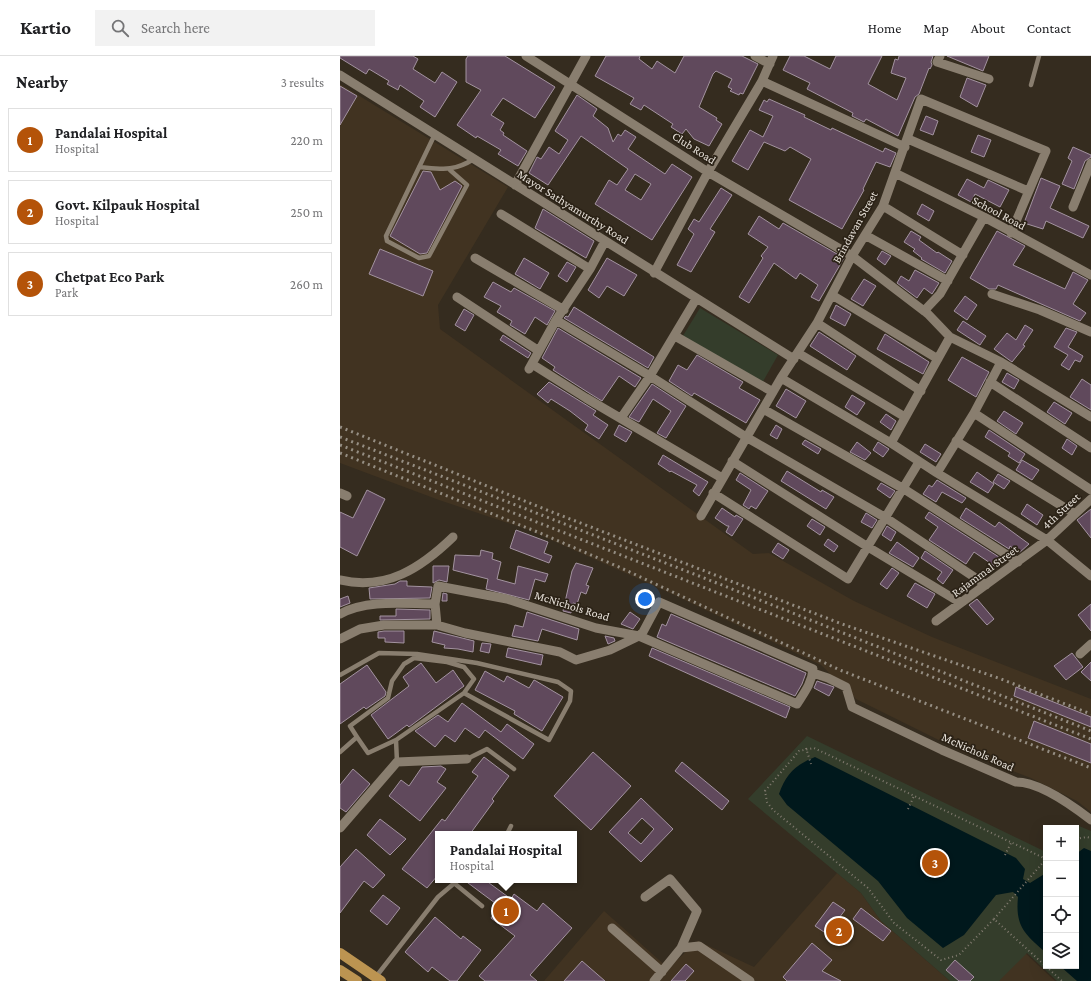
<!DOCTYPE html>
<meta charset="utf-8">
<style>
:root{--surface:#fff;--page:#f2f2f2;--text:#202124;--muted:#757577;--line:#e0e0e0;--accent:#b45309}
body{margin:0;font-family:"Crimson Pro",serif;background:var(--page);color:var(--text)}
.controls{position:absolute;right:12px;bottom:12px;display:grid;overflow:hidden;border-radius:0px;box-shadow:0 4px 16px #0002}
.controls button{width:36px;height:36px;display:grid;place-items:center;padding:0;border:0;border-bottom:1px solid var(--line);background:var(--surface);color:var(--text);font:20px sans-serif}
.you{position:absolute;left:305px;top:543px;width:14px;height:14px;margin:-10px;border:3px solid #fff;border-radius:50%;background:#1a73e8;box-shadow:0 0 0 6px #1a73e833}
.badge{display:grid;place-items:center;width:26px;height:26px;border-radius:50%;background:var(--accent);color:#fff;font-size:13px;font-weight:700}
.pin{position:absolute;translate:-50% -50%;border:2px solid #fff;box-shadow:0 1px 4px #0006}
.popup{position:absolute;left:95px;top:775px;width:142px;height:52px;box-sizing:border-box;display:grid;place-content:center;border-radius:0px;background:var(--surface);filter:drop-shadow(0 1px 3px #0005);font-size:13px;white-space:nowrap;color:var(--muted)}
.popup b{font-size:15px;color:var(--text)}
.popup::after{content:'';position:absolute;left:50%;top:100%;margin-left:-8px;border:8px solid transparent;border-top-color:var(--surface)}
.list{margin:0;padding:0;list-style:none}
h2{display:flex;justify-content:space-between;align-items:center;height:52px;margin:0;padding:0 16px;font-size:17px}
h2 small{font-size:13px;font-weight:400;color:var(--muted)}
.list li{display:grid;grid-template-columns:26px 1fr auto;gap:12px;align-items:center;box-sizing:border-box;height:64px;margin:0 8px 8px;padding:0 8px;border:1px solid var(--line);border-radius:0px}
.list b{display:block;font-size:15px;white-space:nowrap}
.list p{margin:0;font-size:13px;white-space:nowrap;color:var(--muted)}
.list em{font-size:13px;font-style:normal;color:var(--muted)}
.icon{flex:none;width:22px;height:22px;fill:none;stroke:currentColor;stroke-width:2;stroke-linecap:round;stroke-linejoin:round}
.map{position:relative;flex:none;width:751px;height:925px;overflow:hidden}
header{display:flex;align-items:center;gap:24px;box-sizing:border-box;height:56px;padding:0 20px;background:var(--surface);border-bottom:1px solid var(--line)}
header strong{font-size:19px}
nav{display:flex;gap:22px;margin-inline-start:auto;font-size:14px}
.search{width:280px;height:36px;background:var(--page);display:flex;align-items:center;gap:10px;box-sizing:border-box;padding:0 14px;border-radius:0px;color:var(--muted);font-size:15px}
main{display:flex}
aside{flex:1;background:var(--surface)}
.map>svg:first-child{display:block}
</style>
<header>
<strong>Kartio</strong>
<div class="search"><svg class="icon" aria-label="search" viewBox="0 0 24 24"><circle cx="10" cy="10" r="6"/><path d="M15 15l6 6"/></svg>Search here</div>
<nav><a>Home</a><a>Map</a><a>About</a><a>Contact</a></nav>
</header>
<main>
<aside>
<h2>Nearby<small>3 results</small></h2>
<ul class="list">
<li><span class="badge">1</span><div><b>Pandalai Hospital</b><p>Hospital</p></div><em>220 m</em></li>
<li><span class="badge">2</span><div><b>Govt. Kilpauk Hospital</b><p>Hospital</p></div><em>250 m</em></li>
<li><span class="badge">3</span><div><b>Chetpat Eco Park</b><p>Park</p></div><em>260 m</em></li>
</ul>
</aside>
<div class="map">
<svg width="751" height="925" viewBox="0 0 751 925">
<rect width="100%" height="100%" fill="#352c1f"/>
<path fill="#413321" d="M0 28 168 131 98 249 100 273 413 498 429 497 514 545 592 581 751 643V756L737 745 691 722 623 696 516 643 481 609 330 537 189 474 99 444 0 407Z
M497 817 521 837 541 865 610 925H204L264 855 328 912 358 885 414 911Z
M684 896 715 925H658Z"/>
<path fill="#343d2b" d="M360 252 438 299 421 329 341 283Z
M467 680 706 796V910H736V775L739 770 751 775V925H717L687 897 659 925H610L541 865 521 837 408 743Z"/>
<path fill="#00181c" d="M475 701 676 802 685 813 683 823 690 827 706 817V897C685 878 675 871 678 841L673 836 656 839 624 879 603 892 567 862 538 825 447 749 439 738C446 718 455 709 475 701Z
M744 792 751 795V925H737L720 910H736V798Z"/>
<path fill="#60495c" stroke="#a393a0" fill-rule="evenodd" d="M0 0H73L78 3 73 13 95 27 102 16 117 26 95 61 80 51 84 45 60 29 58 34 47 28 49 25 29 13 26 18 0 2Z
M128 0H165L215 31 195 62 163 42 151 59 164 67 160 74 164 77 163 79 187 95 178 110 158 98 161 94 137 80 136 82 117 69 141 34 126 26V3Z
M266 0H300L299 3 312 13 317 5 335 17 344 0H402L418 8 403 38 400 37 399 39 390 35 392 33 388 31 392 23 376 15 373 18 359 51 377 62 376 64 382 68 369 90 354 83 346 73 342 78 331 71 333 68 304 49 301 54 290 48 294 42 255 20Z
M450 0H464L490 13 496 0H542L528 28 557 44 566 22 551 17 555 3 558 4 559 0H593L591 6 592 9 590 13 589 12 579 38 575 41 558 80 526 63 524 66 512 60 513 57 467 33 470 27 443 14Z
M607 0H649L643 15Z
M627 22 646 29 637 51 620 41Z
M0 30 17 40 0 69Z
M237 39 257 53 253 60 268 72 273 86 278 78 281 80 285 74 296 81 288 93 325 118 332 108 352 121 312 184 255 148 269 124 277 129 288 113 241 80 208 129 189 117 197 101 201 103 209 91 219 98 228 84 215 75ZM295 118 311 128 301 144 285 134Z
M429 43 465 59 464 61 491 74 492 72 543 96 545 92 556 97 550 111 536 106 523 133 524 134 502 173 449 144 471 103 450 91 445 95 424 86 408 114 392 105 410 74 423 81 433 60 419 54 424 44 427 46Z
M586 60 598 65 593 79 580 74Z
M638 79 651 84 644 101 631 96Z
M733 91 751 99V101L745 105 734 133 722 128 732 105 728 102Z
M83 115 91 116 100 134 115 125 122 130 87 197 80 198 50 180Z
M701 122 720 130 710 152 749 170 743 182 706 165 703 173 684 167Z
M627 123 644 132 648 124 669 134 660 151 635 138 631 146 618 139Z
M381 132 392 139 370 173 375 176 351 216 337 209 354 178 348 173 354 163 359 166Z
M582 148 594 155 589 165 577 158Z
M203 153 254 185 246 202 195 172Z
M419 160 439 173 443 167 504 202 479 245 471 241 478 229 460 217 456 223 434 207 409 247 399 241 423 202 421 200 428 191 408 178Z
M571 175 581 181 579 184 597 197 598 196 612 205 605 217 581 203 582 202 573 195 575 193 564 186Z
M657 175 685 190 673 209 725 233 733 216 748 224 733 248 746 257 740 265 658 229 656 233H649L630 222Z
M40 193 93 215 83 240 29 218Z
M542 195 551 200 545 209 537 203Z
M184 202 209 217 200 233 175 218Z
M267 202 297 219 284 240 267 230 259 242 248 234Z
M227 206 236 211 227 226 218 220Z
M575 214 599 227 592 238 584 232 577 242 557 227 561 220 569 225Z
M524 223 536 230 523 250 511 243Z
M153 226 171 236 174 232 215 255 207 269 195 261 185 278 170 269 172 265 157 256 161 250 144 241Z
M625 240 637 249 627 264 614 255Z
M496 249 511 258 505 270 490 262Z
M234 251 314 301 308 312 224 262 226 260 228 261Z
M124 253 134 259 125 275 115 269Z
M623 265 646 280 640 289 617 274Z
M685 269 693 274 683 289 685 290 672 306 654 293 667 277 676 284Z
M218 272 301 322 295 331 279 320 262 345 249 337 213 314 215 311 202 302Z
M726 272 737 276 728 291 743 300 740 306 735 304 729 314 721 309 728 299 714 291Z
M479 276 516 300 507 314 470 290Z
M545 278 589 306 583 318 537 293Z
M163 279 191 297 188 302 160 284Z
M357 299 403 326 399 332 420 344 406 367 354 337 352 340 329 325 338 309 347 314Z
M622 301 649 316 636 341 608 324Z
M667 317 679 324 674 333 662 326Z
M742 323 751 329V354L730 341Z
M209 326 256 355 253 359 268 369 259 383 245 374 248 369 230 355 211 343 208 347 197 338Z
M312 328 346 350 326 382 317 377 331 355 313 343 299 366 289 361Z
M446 333 466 345 456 362 436 350Z
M512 339 525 347 517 359 505 351Z
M714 346 732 357 725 368 707 356Z
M664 355 683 367 676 378 657 365Z
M546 358 556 365 551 374 540 366Z
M279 369 292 376 286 386 274 379Z
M436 369 442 373 437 383 430 379Z
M649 374 685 398 679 407 668 400 670 397 645 381Z
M727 383 737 390 732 399 722 392Z
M465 384 481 393 478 398 462 388Z
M517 386 531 397 525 404 510 396Z
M538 386 549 393 543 401 533 394Z
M585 388 601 398 596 406 580 396Z
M323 399 368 426 359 440 353 435 357 429 331 415 330 416 318 408Z
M682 404 699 414 692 424 676 414Z
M447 415 481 436 482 434 494 441 486 453 441 425Z
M637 416 654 428 648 437 630 426Z
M400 417 428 435 416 453 411 450 409 453 403 449 411 434 396 424Z
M658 418 670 425 664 433 653 426Z
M597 424 626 442 622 447 602 436 596 446 583 438 589 429 592 431Z
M541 427 555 435 550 442 537 433Z
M27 434 45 443 17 500 0 491V456L13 462Z
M687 448 703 459 697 469 681 458Z
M382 452 395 461 396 459 403 463 392 480 386 476 389 470H387L375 462Z
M626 452 655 471 659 466 689 488 679 497 670 490 669 493 620 462Z
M751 453V482L737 464Z
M589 456 662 503 656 511 634 496 626 508 589 484 598 471 585 462Z
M526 457 537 464 532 472 521 466Z
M472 463 485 471 480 479 467 470Z
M547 470 556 476 551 485 542 479Z
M176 474 208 486 204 497 212 500 209 507 170 492Z
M488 483 498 490 494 496 484 489Z
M557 486 579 502 573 511 549 497Z
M438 487 449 494 443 503 432 496Z
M141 494 153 497 152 503 161 506 157 523 175 528 178 510 208 518 205 526 195 523 189 544 146 533 148 523 113 514 115 499 140 500Z
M585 495 613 514 603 528 597 523 602 516 581 502Z
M236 507 253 512 246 529 249 530 246 538 241 536 237 548 233 547 231 557 223 555 232 515Z
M93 510H109L107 526 99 524 93 527Z
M552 512 559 517 547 533 540 528Z
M60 525H67V530L92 531 90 542 30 543 29 532 55 528Z
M575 527 595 538 587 552 567 540Z
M103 537 107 538V545H102Z
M8 540 10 547 0 551V543Z
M637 543 654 563 647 569 629 549Z
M751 548V575L738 559Z
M56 553 90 554V563L40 564V560H56Z
M187 556 239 573 237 584 202 573 198 585 172 580 175 569 183 571Z
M290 556 300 563 293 573 281 568Z
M331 558 466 617 462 628 455 640 317 581 322 568 326 570Z
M44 575H64V587L45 586V582H38V576Z
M94 575 134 585 133 596 118 593 104 592 105 589 92 586Z
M265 580 274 582 275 585 268 588Z
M142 587 151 588 149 597 140 595Z
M168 592 203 599 201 609 166 601Z
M312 592 450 651 446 662 309 600Z
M732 597 743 611 726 624 714 610Z
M751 606V625L741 616Z
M81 607 96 627 113 614 124 630 69 671 67 669 48 683 31 659 69 630 63 621Z
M27 609 46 636 45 640 26 653 24 651 0 668V628Z
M145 615 164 626 167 620 189 632 194 624 196 625 223 641 202 675 174 658 175 655 135 634Z
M477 625 494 631 489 640 474 632Z
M676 631 751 661V671L674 640Z
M122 647 161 676 167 668 194 688 183 703 145 674 139 682 125 672 115 686 105 679 95 691 75 675 98 659 108 666Z
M694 665 751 688V707L688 682Z
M253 696 291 730 251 774 214 740Z
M144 701 169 720 152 743 154 745 130 778H98V819L87 832 62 813 102 763 105 765 138 720 132 716Z
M342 706 389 745 382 754 335 715Z
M101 710 106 713 97 726 106 732 80 765 49 740 61 724 69 730 82 711Z
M13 713 30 728 6 756 0 752V729Z
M301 742 333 773 301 806 269 776ZM302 762 314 773 301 788 288 777Z
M40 763 66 783 50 799 27 779Z
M16 793 45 819 33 832 24 825 0 857V811Z
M124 824H145L171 843 174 838 197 855 203 847 232 872 190 919 197 925H145L139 920 175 880 151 862 159 850Z
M43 839 60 852 47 869 30 855Z
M493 846 505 854 487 878 475 870Z
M521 852 551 875 543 885 513 863Z
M95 861 121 883 123 880 141 894 117 925H110L92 911 88 916 65 896Z
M472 887 492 904 482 915 501 925H447L443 921Z
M615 904 634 921 630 925H619L606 914Z
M242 905 265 925H224Z
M346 908 354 915 345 925H331Z"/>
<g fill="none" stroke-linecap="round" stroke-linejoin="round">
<path stroke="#837c71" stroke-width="2" stroke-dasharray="1 3" stroke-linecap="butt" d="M466 692 471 708
M568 753 574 740
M736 783 747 781 751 782
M665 799 671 787
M706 803 474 692 459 695 425 735 427 746 433 754 528 832 554 867 601 904 619 899 654 863 722 925
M654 863 706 803"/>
<path stroke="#897e6f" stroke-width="4.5" d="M691 29 699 0
M95 78 46 180 47 185 79 202 89 200 127 129 110 114
M79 111C102 113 113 116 134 103
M0 619 39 597 77 598 137 607 218 626 231 635 230 645 209 684 124 637
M56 684 57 706
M0 696 17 681 28 697 56 684 124 637 134 623 124 611 107 606 74 602 64 608 52 625 48 642 10 670 17 681
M127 703 147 693 174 713
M167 778 171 770
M114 827 142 850
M35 922 98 841 118 824"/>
<path stroke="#897e6f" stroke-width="9" d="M186 0 368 116 512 200 588 258 610 281 661 306 751 361
M415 0 430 8
M600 0 597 6 649 23
M0 19 454 303
M422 25 565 91
M568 83 688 135
M555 117 644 161 751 219
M175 129 246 0
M543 150 623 199
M733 151 751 107
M161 158 250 213
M671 177 706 95 581 43 543 150 512 200 477 267 441 322 551 387 597 417 707 484 751 520
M525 179 608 225
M135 202 224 254
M314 217 368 116 422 25 433 0
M652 238 700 254 751 276
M492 239 598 303
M117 241 199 295
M584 255 600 238 644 161
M216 264 310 320 406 381 546 462 646 529
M477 267 581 335
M335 280 433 336
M458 297 565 361
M192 308 246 342 382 422
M189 313 216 264 250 213 265 185
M650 326 751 392
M423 353 564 433 678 506
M634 357 751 434
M281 362 310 320 356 243
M616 385 735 458
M551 387 610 281
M392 405 528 491 621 547
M597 417 634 357 661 306
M0 437 7 440
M373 437 508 523 579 406
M361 460 441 322
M0 524C46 535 81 512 113 481
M0 558C27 543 65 548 95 548
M596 565 707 484 751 443
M0 583 20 573 44 569H97L125 577 220 596 236 604 270 594 299 580 457 648C464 637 472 627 473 613L319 546 303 576 299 580 256 572 167 543 98 530 95 548 97 569
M740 598 751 588
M473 617 488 622 506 631 512 651 602 694 676 726C700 726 733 750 751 764
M0 772 57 706 127 703
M305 841 330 823 357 855 341 892
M272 872 322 916
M314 925 341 892 359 890 410 925"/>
<path stroke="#bc9451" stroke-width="10" d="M0 897 41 925
M0 914 17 925"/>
<path stroke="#958e83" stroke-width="3" stroke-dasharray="2 4" stroke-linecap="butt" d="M0 371 212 456 502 568 661 623 751 658
M0 381 359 520 751 675
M0 389 751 683
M0 397 200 477 279 511 500 614 751 712"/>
</g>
<g text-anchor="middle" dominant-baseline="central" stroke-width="3.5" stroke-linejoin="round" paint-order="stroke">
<g font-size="12" fill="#e7e1d9" stroke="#2b2216">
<text transform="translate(354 92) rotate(33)">Club Road</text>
<text transform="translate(233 151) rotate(32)">Mayor Sathyamurthy Road</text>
<text transform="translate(659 157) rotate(28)">School Road</text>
<text transform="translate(515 171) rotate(-61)">Brindavan Street</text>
<text transform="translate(721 455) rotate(-43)">4th Street</text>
<text transform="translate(645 515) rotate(-36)">Rajammal Street</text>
<text transform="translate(232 550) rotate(17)">McNichols Road</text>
<text transform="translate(638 696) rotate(24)">McNichols Road</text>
</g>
</g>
</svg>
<div class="controls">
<button>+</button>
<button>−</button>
<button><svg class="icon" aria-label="locate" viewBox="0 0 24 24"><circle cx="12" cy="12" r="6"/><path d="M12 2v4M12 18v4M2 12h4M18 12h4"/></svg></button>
<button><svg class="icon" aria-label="layers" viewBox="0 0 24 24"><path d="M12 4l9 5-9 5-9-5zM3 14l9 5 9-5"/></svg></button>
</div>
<div class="you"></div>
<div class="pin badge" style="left:166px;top:855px">1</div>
<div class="popup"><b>Pandalai Hospital</b>Hospital</div>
<div class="pin badge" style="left:499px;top:875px">2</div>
<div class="pin badge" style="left:595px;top:807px">3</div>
</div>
</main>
